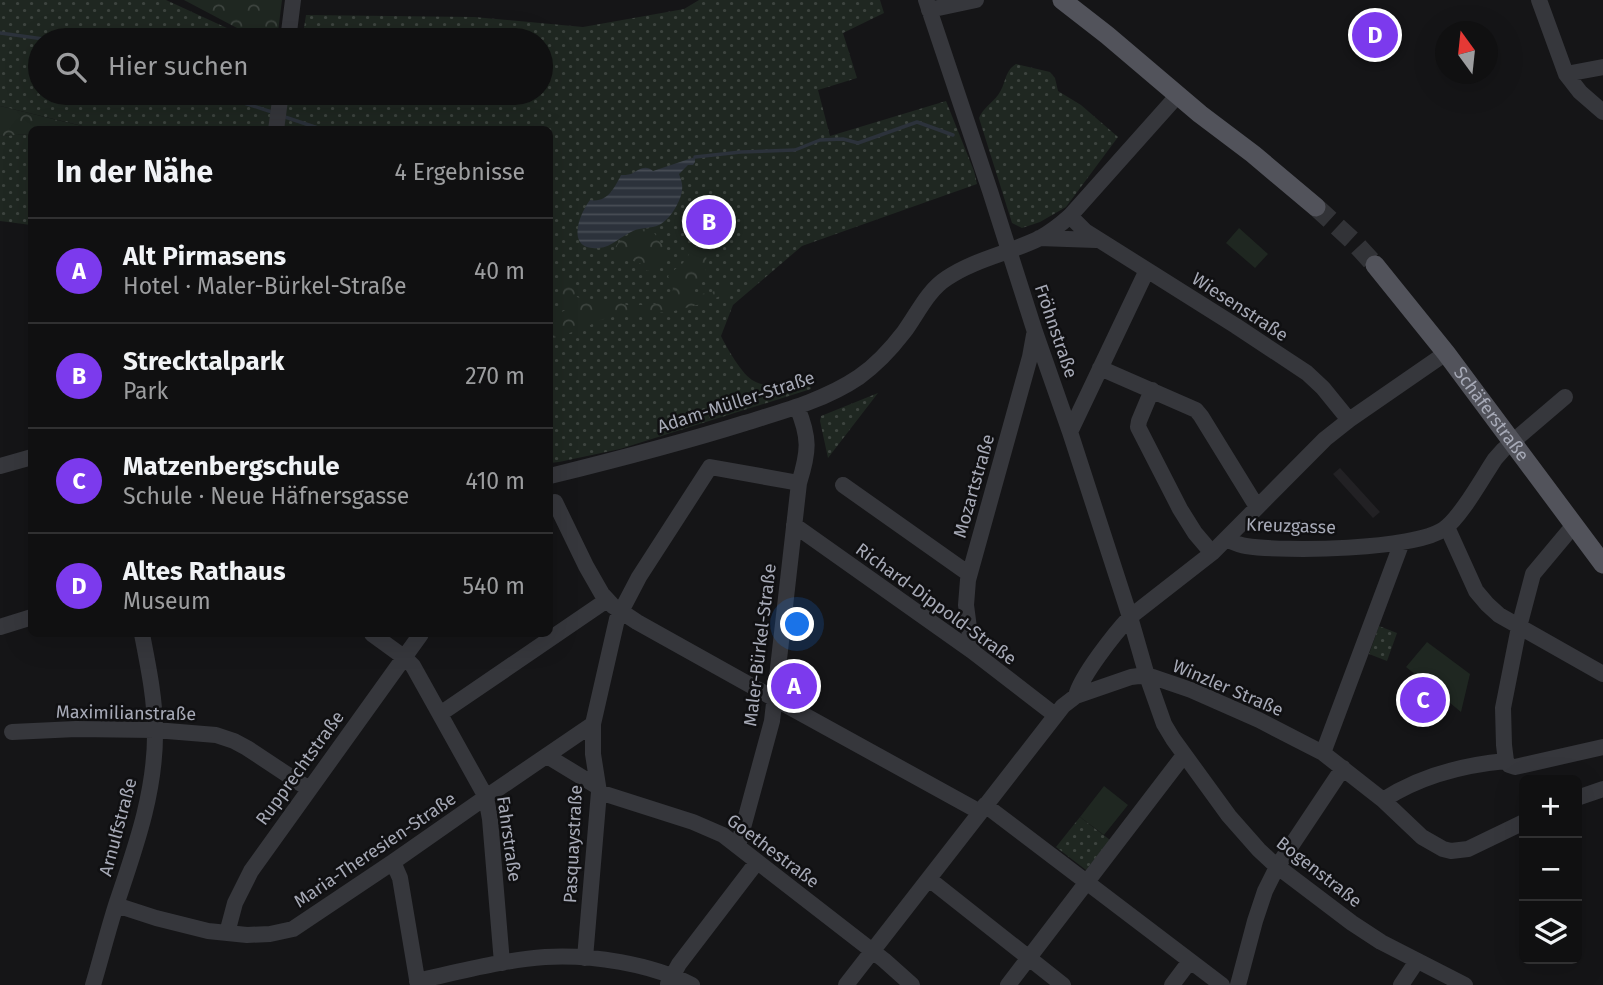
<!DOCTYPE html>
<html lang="de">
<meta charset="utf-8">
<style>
:root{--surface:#101011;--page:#19191a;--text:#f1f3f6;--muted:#9c9d9f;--line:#303031;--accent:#7c3aed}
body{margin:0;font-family:"Fira Sans",sans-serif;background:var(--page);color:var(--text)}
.controls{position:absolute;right:21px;bottom:21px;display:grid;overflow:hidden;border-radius:10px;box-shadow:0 7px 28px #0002}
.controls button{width:63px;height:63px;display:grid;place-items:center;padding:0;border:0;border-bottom:2px solid var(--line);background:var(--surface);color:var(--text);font:35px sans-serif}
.compass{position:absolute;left:1435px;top:21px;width:63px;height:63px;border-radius:50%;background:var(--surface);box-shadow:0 7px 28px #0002;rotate:345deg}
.you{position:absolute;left:798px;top:625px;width:24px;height:24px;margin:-18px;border:5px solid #fff;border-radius:50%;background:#1a73e8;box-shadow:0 0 0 10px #1a73e833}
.badge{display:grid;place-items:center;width:46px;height:46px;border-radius:50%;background:var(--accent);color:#fff;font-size:23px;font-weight:700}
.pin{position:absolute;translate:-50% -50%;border:4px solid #fff;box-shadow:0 2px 7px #0006}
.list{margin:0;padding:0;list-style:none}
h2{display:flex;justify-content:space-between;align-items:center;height:91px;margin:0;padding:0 28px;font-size:30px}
h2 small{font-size:23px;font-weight:400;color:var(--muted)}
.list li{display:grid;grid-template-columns:46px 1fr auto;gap:21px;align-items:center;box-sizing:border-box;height:105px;padding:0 28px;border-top:2px solid var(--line)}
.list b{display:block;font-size:26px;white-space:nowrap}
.list p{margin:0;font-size:23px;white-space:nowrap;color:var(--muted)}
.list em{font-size:23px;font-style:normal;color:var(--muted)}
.icon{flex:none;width:38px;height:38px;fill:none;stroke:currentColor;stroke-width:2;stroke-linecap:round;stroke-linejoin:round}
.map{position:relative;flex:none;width:1603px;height:985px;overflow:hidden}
.search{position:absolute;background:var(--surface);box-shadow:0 7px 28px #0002;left:28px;top:28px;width:525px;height:77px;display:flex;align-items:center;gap:18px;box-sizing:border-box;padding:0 24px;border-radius:38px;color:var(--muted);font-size:26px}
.panel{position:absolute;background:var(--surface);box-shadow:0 7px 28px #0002;left:28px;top:126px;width:525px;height:511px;border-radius:10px}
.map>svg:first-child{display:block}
</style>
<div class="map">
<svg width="1603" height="985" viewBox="0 0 1603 985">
<defs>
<pattern id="green-dots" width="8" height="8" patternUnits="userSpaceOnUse" patternTransform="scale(1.75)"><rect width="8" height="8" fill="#1f2721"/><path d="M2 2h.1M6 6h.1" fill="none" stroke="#3d443f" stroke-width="1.8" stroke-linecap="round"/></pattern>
<pattern id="forest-crowns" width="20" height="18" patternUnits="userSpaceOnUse" patternTransform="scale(1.75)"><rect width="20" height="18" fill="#1f2721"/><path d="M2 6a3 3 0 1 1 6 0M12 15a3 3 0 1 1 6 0" fill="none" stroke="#3d443f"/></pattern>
<pattern id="water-rules" width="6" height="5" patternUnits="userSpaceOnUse" patternTransform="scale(1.75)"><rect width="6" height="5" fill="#2c323b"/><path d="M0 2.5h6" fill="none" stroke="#484d55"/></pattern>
</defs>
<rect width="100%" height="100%" fill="#151517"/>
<path fill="#222124" d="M1340 468 1380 512 1373 518 1333 474Z"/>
<path fill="url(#green-dots)" d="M0 0H166L253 40H40V93H541V40H302L306 15 474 17 583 27 684 9 699 0H880L884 13 843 33 857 78 818 90 830 136 946 101 974 171 977 184 802 246 733 305 721 336C727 348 742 375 754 381 769 390 794 384 810 383L811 389 620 449 559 462 550 463V130L86 129 91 128 0 106Z
M1016 64 1050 72 1055 78 1058 91 1081 105 1118 137 1066 207 1040 222 1022 228 1012 223 979 118C983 108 992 103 998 95 1006 85 1004 71 1016 64Z
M31 134V225L0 221V136Z
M878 393 828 458 820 421 821 416Z
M1379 626 1397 633 1387 661 1369 654Z
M1080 817 1110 840 1086 870 1056 847Z"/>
<path fill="url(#forest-crowns)" d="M184 0H282L277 40H260Z
M0 106 94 129 32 130 31 134 0 136Z
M651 228C659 242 669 248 666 265L648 271 645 270 644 265 628 259 617 261 613 256C614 238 635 230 651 228Z
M704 244 707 262 703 281 694 285 688 293 690 295 710 293 728 285 730 292 701 304 670 312 622 315 600 320 582 329 550 339V317L566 310 559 292 558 282 563 277 570 281 577 297 593 303 615 301 627 305H647L660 303 670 295 673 289 668 276C672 271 677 268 682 264 692 254 688 246 704 244Z"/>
<path fill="#1f2721" d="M1239 228 1268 254 1255 268 1226 243Z
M1427 642 1470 674 1461 712 1406 667Z
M1104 786 1128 805 1104 835 1080 817Z"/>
<path fill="url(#water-rules)" d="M695 157V162L693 165H688L679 174C681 179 683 185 682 190 681 201 670 220 659 225 651 229 641 227 633 231 621 236 612 247 599 248 566 251 578 216 590 200 607 203 614 189 621 175 624 175 627 175 631 174 639 170 645 164 653 171Z"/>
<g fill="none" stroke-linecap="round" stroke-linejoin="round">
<path stroke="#2c323b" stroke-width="3.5" d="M0 33 51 40
M213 93 275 113
M282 116 324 130
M695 157 741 152 795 150 820 140 843 139 858 143 917 122 953 135"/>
<path stroke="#323337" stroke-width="19" stroke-dasharray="19 10" stroke-linecap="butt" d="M1316 207 1353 241 1375 265"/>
<path stroke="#36373c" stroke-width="16" d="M926 0 990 191 1035 332 1070 432 1130 617 1147 676 1164 724 1173 739 1229 816 1259 850 1274 864 1352 923 1381 942 1465 985
M1539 0 1566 74 1580 92 1603 112
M929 10 976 0
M288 40 293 0
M1566 74 1603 67
M276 130 281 93
M1070 216 1085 231 1236 326 1307 373 1323 388 1349 420
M1039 238 1096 240
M1100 368 1196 410 1201 416 1257 507
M1152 390 1139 421 1138 427 1180 509 1195 533 1212 553
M1070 432 1147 270
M0 466 32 457
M550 476C615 460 681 443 745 423 784 411 825 400 859 377 876 365 891 349 904 332 918 313 927 291 947 278 975 259 1010 253 1040 238 1051 232 1061 224 1070 216L1178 95
M843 485 969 574
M555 502 586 566 602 594 613 606 637 622 775 699 980 812
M794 525 972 651 1055 715
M1574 525 1533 574 1519 627 1503 708 1504 745 1506 761 1509 765 1515 767 1603 747
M1447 527 1476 591 1487 604 1499 615 1603 674
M1226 539C1233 542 1239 545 1246 546 1285 552 1414 550 1444 529 1461 517 1483 477 1495 459L1503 450 1565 397
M0 627 32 617
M372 634 405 658 413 666 486 797 490 819 502 963
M972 651 966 605 968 580 1030 357 1034 335
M1076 696C1081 676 1115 633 1130 617L1212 553 1325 439 1349 420 1446 353
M440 714 607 600
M12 732 76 729 155 730 216 735 234 741 247 748 309 789
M1323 753 1402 542
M547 756 598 787
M599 792 693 822 723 835 884 960 912 985
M1577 798 1603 789
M1383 800C1420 776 1462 765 1506 761
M985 805 1222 985
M738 846 772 721 799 483C809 451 810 438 797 407
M393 862 400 878 418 985
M929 879 1063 985
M116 905 156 918 208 931 247 935 270 934 293 929 393 862 486 797 593 724
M227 933 235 903 251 871 421 634
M585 958 599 792 593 754V724L617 619 639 577 710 467 799 483
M417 981C458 972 503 960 545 957 590 954 652 964 692 985
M668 984 679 964 757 862
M93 985C101 958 108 930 117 902 136 846 156 790 155 730 155 698 148 665 142 634
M846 985 1063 706 1076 696 1131 677 1139 676 1153 677 1191 690 1259 720 1323 753 1383 800 1422 837 1443 849 1451 851 1468 849 1524 822
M1008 985 1184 755
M1172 985 1190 961
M1238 985 1255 921 1265 891 1277 867 1343 768
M1401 985 1417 961"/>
<g stroke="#52535b" stroke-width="19">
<path d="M1062 0 1107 35 1200 114 1253 154 1316 207"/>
<path id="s1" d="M1375 265 1446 353 1603 564"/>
</g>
</g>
<g text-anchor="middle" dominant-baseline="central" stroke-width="5" stroke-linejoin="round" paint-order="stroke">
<g font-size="18" fill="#a7aab7" stroke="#101012">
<text transform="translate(1240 307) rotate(33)">Wiesenstraße</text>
<text transform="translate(1056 331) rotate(71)">Fröhnstraße</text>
<text transform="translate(736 402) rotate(-18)">Adam-Müller-Straße</text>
<text stroke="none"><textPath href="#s1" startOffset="189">Schäferstraße</textPath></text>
<text transform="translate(974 486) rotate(-74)">Mozartstraße</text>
<text transform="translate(1291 526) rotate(2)">Kreuzgasse</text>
<text transform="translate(936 604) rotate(36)">Richard-Dippold-Straße</text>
<text transform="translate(760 645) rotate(-83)">Maler-Bürkel-Straße</text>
<text transform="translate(1228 688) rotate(23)">Winzler Straße</text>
<text transform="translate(126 713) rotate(1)">Maximilianstraße</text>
<text transform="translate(300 768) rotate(-54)">Rupprechtstraße</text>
<text transform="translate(118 827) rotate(-75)">Arnulfstraße</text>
<text transform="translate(509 839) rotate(82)">Fahrstraße</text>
<text transform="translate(573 844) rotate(-87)">Pasquaystraße</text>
<text transform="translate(375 850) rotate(-34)">Maria-Theresien-Straße</text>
<text transform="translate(773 851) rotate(37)">Goethestraße</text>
<text transform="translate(1319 872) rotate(38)">Bogenstraße</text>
</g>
</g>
</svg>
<div class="controls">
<button>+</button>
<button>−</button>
<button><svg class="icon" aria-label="layers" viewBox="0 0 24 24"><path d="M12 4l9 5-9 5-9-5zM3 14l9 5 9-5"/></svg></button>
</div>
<svg class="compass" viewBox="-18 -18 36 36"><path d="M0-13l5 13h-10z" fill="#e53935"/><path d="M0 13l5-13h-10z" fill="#9c9d9f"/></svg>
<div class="you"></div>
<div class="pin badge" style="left:794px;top:686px">A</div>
<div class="pin badge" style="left:709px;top:222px">B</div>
<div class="pin badge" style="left:1423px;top:700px">C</div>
<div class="pin badge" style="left:1375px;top:35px">D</div>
<div class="search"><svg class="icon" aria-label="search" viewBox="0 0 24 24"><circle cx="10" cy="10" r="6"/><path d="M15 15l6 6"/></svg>Hier suchen</div>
<section class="panel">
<h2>In der Nähe<small>4 Ergebnisse</small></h2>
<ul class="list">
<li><span class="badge">A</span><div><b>Alt Pirmasens</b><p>Hotel · Maler-Bürkel-Straße</p></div><em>40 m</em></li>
<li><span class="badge">B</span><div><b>Strecktalpark</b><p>Park</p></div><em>270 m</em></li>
<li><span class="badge">C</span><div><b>Matzenbergschule</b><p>Schule · Neue Häfnersgasse</p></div><em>410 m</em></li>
<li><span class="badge">D</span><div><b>Altes Rathaus</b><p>Museum</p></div><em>540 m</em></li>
</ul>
</section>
</div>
